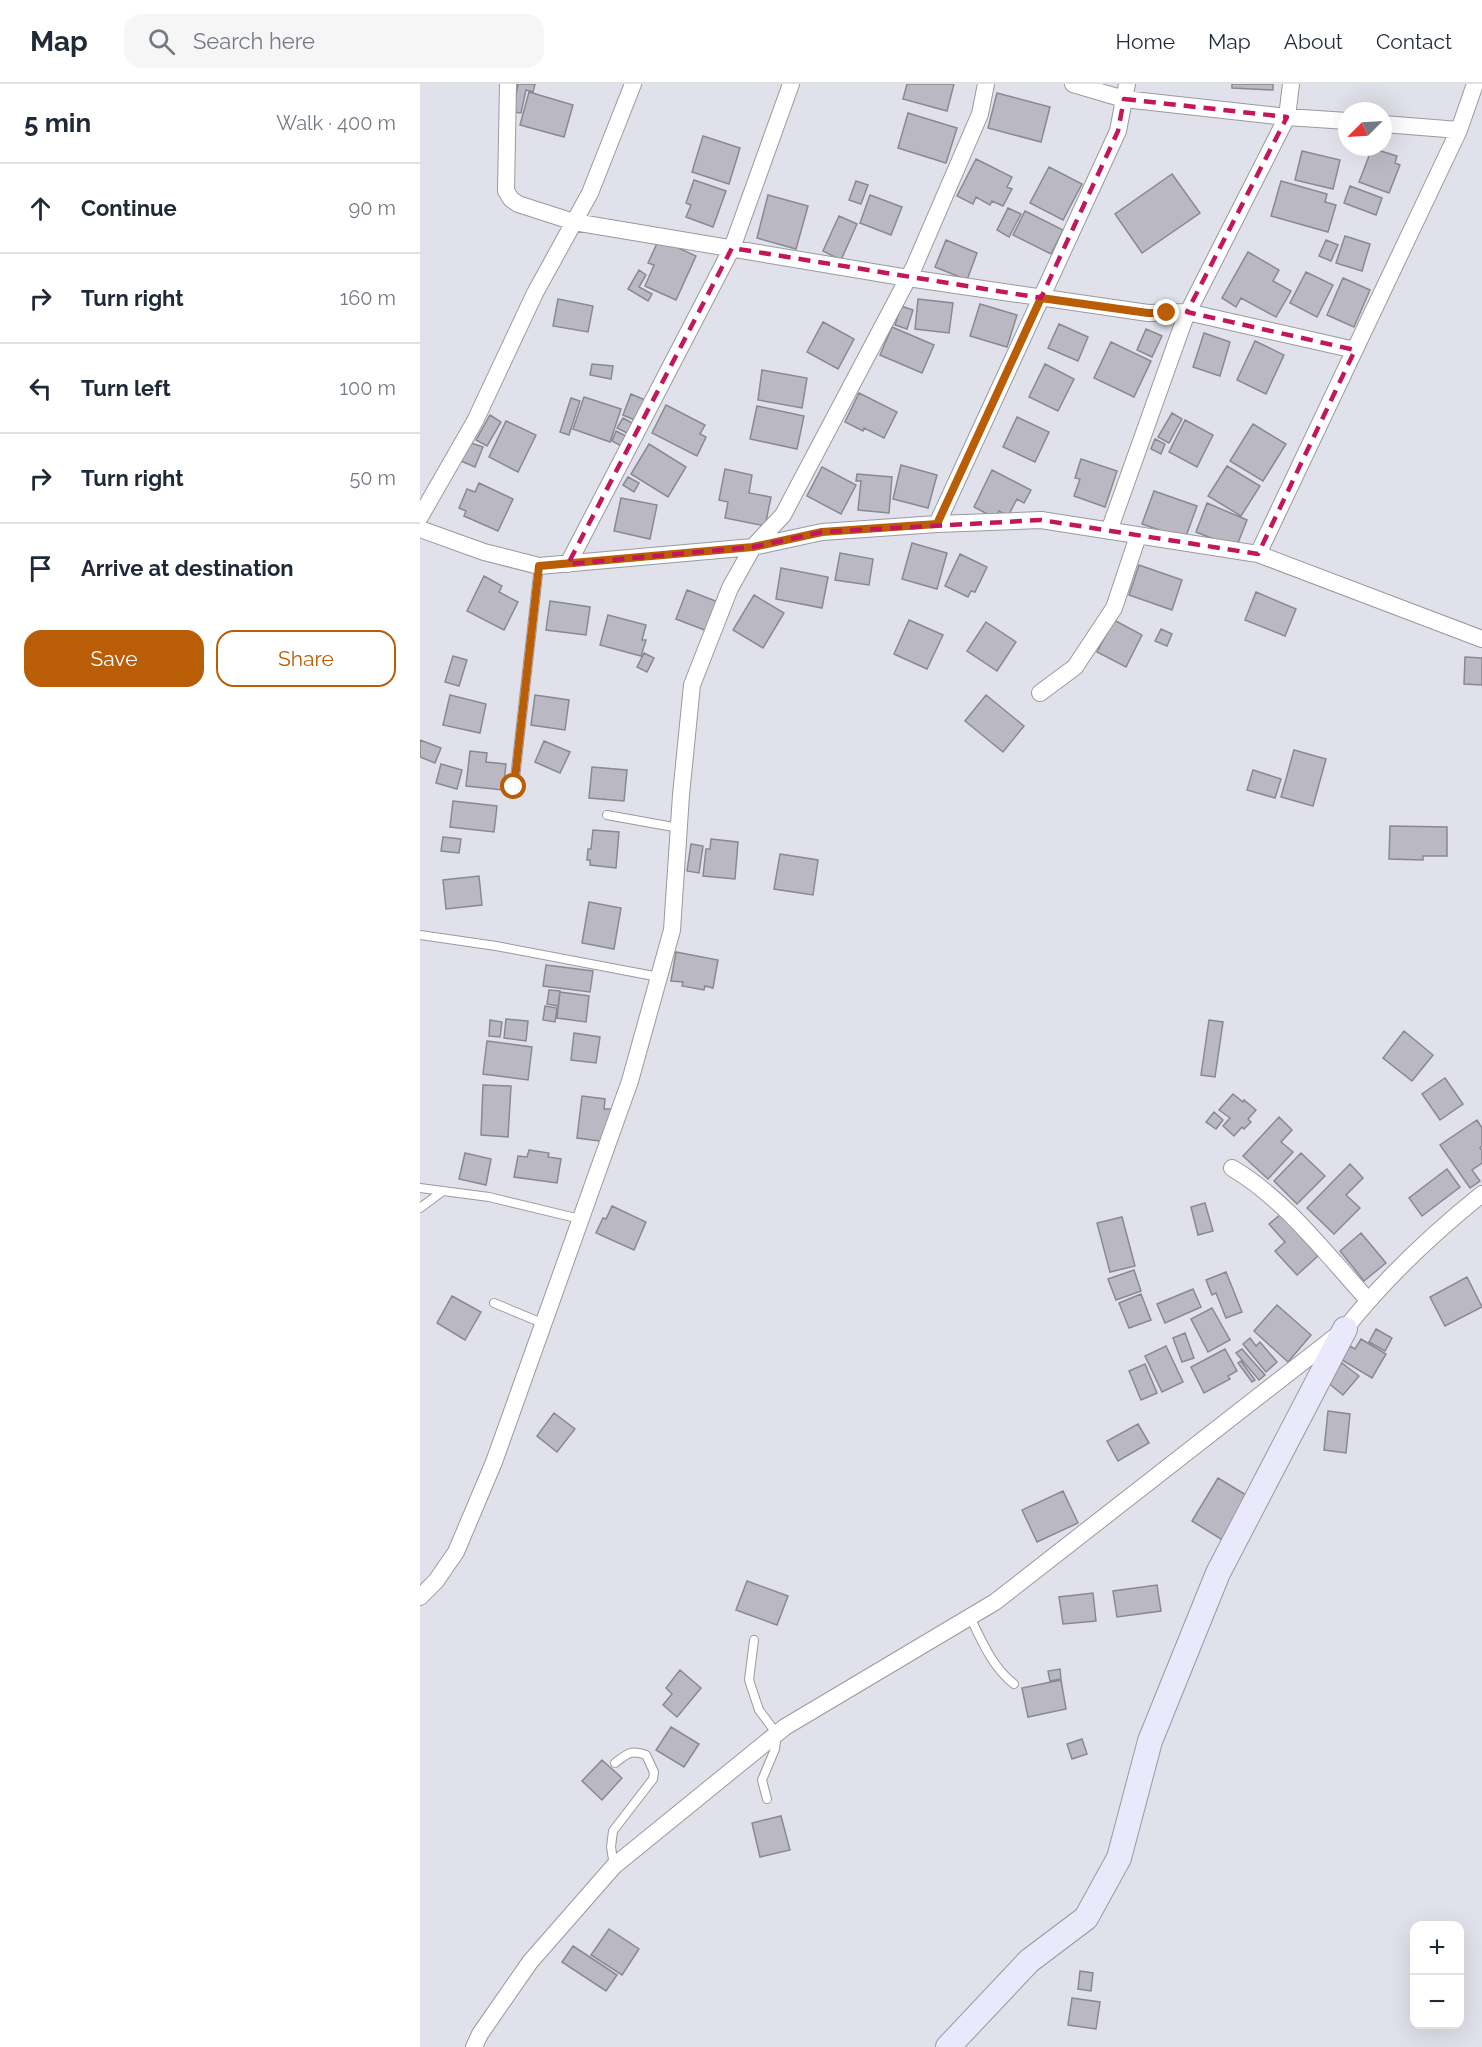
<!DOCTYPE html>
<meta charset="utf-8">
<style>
:root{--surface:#fff;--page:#f6f6f7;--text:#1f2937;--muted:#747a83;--line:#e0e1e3;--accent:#b95d07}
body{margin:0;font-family:Raleway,sans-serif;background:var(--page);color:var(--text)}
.controls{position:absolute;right:18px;bottom:18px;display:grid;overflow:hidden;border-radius:12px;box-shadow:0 6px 24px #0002}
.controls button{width:54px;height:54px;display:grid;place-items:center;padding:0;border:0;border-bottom:2px solid var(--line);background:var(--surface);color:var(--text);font:30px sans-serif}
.compass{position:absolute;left:918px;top:18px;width:54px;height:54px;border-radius:50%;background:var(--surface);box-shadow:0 6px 24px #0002;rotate:246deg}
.stop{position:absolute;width:18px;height:18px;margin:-14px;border:4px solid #b95d07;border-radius:50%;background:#fff}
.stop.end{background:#b95d07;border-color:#fff;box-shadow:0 2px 6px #0008}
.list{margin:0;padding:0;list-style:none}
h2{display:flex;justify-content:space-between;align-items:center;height:78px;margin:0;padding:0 24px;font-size:26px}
h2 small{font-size:20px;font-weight:400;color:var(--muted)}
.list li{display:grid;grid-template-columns:39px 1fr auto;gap:18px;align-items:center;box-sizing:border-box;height:90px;padding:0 24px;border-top:2px solid var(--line)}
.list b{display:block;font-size:22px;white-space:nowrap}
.list em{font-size:20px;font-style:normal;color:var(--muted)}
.actions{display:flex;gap:12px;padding:18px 24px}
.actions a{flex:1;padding:14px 0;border:2px solid var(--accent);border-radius:18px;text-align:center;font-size:21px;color:var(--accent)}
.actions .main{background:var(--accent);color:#fff}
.icon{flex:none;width:33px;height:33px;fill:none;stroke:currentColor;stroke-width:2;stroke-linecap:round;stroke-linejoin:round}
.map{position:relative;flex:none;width:1062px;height:1963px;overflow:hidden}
header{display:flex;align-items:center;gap:36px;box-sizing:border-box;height:84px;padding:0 30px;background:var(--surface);border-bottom:2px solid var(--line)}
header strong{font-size:28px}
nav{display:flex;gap:33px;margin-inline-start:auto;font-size:21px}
.search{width:420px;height:54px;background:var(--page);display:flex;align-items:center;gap:15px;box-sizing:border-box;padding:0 21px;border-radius:18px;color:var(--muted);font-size:22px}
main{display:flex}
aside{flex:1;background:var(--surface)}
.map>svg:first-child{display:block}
</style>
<header>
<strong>Map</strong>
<div class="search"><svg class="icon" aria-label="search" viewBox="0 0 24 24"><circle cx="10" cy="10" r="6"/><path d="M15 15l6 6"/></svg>Search here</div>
<nav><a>Home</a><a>Map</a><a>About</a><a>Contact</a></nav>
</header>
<main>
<aside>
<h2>5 min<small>Walk · 400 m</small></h2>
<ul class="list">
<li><svg class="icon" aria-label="ahead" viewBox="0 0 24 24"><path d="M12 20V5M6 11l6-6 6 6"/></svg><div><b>Continue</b></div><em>90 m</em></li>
<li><svg class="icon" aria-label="right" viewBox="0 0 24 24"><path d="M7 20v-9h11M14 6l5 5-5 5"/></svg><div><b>Turn right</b></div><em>160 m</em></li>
<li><svg class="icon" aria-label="left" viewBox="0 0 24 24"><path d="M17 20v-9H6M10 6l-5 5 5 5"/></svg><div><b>Turn left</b></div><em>100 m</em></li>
<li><svg class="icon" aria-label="right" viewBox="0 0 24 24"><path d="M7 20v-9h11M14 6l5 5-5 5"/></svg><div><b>Turn right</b></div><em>50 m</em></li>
<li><svg class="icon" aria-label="arrive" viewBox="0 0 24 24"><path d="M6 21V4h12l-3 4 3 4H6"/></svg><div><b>Arrive at destination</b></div></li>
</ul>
<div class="actions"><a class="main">Save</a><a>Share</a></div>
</aside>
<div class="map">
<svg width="1062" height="1963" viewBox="0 0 1062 1963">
<rect width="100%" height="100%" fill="#e1e1eb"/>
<path fill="#bab9c3" stroke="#898992" stroke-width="1.5" d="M98 0H115L113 8 106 6 101 29 93 28Z
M487 0H534L527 27 483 15Z
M812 0H853V6L812 4Z
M109 8 153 21 144 53 100 41Z
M577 9 630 23 621 58 568 44Z
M488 29 537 44 526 79 478 64Z
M283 52 320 64 309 100 272 88Z
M948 63 977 72 975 79 980 81 969 109 939 98 949 72 946 70Z
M882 67 920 76 913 105 875 96Z
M556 75 592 93 587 103 592 105 583 122 572 117 570 121 556 113 553 120 537 112Z
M629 83 662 100 643 136 610 119Z
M752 90 780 129 722 169 695 130Z
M274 96 306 107 293 143 266 133 271 121 266 119Z
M436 97 448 101 441 120 429 116Z
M861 97 907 110 905 118 916 121 908 148 851 132Z
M930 102 962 114 956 131 924 119Z
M348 111 388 122 376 165 337 154Z
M450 111 482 123 471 151 440 139Z
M588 124 601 130 589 153 577 146Z
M605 127 643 146 631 170 593 151Z
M419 132 437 140 421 176 403 167Z
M925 152 950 160 942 187 916 179Z
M239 155 276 172 256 216 225 202 234 181 228 179Z
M526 156 557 169 547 196 515 183Z
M906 156 918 161 911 177 899 172Z
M828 168 859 186 853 197 871 207 856 233 821 214 816 223 802 214Z
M219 186 226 191 219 203 232 210 228 217 208 205Z
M886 188 913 201 897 233 870 219Z
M923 194 950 206 934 243 907 231Z
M138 215 173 222 168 248 133 242Z
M498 215 533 219 529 249 495 245Z
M560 220 597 231 587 263 550 252Z
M481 222 493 226 487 245 475 241Z
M403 238 434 255 418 285 387 268Z
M639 240 668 253 658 277 628 264Z
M472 243 514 261 502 289 460 271Z
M726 245 742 252 732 273 717 266Z
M784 249 810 258 800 292 773 283Z
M835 257 864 271 846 310 817 296Z
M691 258 731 277 714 313 674 294Z
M172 280 193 282 191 295 170 291Z
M625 280 654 295 638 327 609 313Z
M342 286 387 294 382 324 338 316Z
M439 309 477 328 464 354 444 344 443 347 425 338Z
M211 310 225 316 217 337 203 331Z
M164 313 201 325 190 358 153 345Z
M151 314 160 317 149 351 140 348Z
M246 321 285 341 280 350 286 353 277 372 232 349Z
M337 322 384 332 377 365 330 355Z
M752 329 762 335 749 359 738 353Z
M70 331 81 338 67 362 56 356Z
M597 333 629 348 615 378 583 363Z
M203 334 214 340 209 350 197 344Z
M765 336 793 351 777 383 749 368Z
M86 337 116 351 98 388 69 373Z
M833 340 866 360 843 397 810 377Z
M196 347 206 352 201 362 192 357Z
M735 355 745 360 741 370 731 365Z
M48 358 63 363 55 383 41 377Z
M229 360 266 383 248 413 211 390Z
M661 375 697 387 685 423 654 412 660 395 655 394Z
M481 381 517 391 508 424 473 415Z
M807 382 840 402 821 432 788 412Z
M402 383 436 401 421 430 387 412Z
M305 385 332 391 329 409 351 413 345 442 305 434 308 418 299 416Z
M572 386 611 406 604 419 597 415 588 432 579 427 575 434 554 423Z
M437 390 472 393 469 429 438 426 441 397H436Z
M208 393 219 399 214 408 203 401Z
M59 399 93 415 78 447 44 432 46 427 39 424 47 405 55 408Z
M734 407 777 422 765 455 722 440Z
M201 414 237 421 230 455 194 447Z
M787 419 827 436 816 464 776 448Z
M492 459 527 469 517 505 482 495Z
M420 469 453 475 449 501 415 496Z
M540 470 567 483 555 508 551 507 548 513 525 502Z
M719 481 762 496 752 526 709 511Z
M361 484 408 493 402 524 356 515Z
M64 492 82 502 79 508 98 518 84 546 47 527Z
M267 506 298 518 287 547 256 535Z
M836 508 876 525 865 552 825 536Z
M334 511 364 529 343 564 313 546Z
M130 517 170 523 166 551 126 546Z
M188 531 226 541 222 556H226L221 572 180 561Z
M489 536 523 551 507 585 474 570Z
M694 536 722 551 706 583 677 568Z
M566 538 596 558 577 587 547 567Z
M741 545 752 550 747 562 735 557Z
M224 569 234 574 227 588 217 583Z
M33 572 47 576 39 602 25 598Z
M1045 573 1062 574V601L1044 600Z
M30 611 66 620 60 649 23 641Z
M115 611 149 616 145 646 111 641Z
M566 611 604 642 583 668 545 637Z
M0 656 21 664 15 679 0 673Z
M124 657 150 668 140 689 115 678Z
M874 666 906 675 893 722 861 713Z
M50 667 67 669 66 678 86 680 83 706 46 702Z
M21 680 42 686 37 705 16 699Z
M172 683 207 686 204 717 169 714Z
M833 686 861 695 855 714 827 706Z
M33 717 77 722 74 748 30 743Z
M970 742 1027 743V772H1003V776L969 775Z
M173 746 199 748 196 784 170 781V776H167L168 765H171Z
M23 753 41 755 39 769 21 767Z
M291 755 318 758 315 795 283 792 286 765H290Z
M271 760 283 762 279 789 267 787Z
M360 770 398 776 393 811 354 805Z
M59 792 62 821 26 825 23 796Z
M169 818 201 824 194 865 162 859Z
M256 868 298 876 293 904 285 902 284 906 262 902 263 898 251 897Z
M126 881 173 887 170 908 123 902Z
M129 906 140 907 138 922 127 920Z
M140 908 169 912 166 938 137 934Z
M125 922 137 924 135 938 123 936Z
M86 935 108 937 106 957 84 954Z
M70 936 82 938 80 953 69 952Z
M789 936 803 938 795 993 781 991Z
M984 947 1013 971 992 997 963 974Z
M154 949 180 953 176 979 151 976Z
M67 957 112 963 108 996 63 990Z
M1025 994 1043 1020 1020 1036 1002 1010Z
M63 1001 91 1002 88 1053 61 1051Z
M813 1010 823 1018 824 1016 836 1026 828 1035 831 1038 824 1045 822 1043 814 1052 803 1042 810 1034 799 1026Z
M162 1012 185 1015 184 1025H192L187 1058 157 1054Z
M794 1028 803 1036 796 1045 786 1038Z
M859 1033 872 1046 861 1058 873 1068 848 1095 823 1072Z
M1057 1036 1062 1044V1062L1060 1064 1062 1066V1079L1052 1086 1060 1097 1050 1104 1020 1061Z
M109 1066 129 1069 128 1073 141 1075 137 1099 94 1093 98 1072 107 1073Z
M45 1069 71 1075 66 1101 39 1095Z
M881 1069 905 1092 877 1120 854 1097Z
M930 1080 943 1094 926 1111 940 1124 914 1150 887 1124Z
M1027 1085 1040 1103 1002 1132 989 1114Z
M785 1119 793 1147 778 1151 771 1123Z
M192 1122 226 1138 214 1166 176 1149 183 1134 186 1135Z
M861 1130 898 1172 877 1191 855 1167 865 1158 849 1140Z
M702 1133 715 1182 690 1188 677 1139Z
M941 1149 966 1179 944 1197 920 1167Z
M714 1186 721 1207 696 1216 688 1195Z
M806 1188 822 1228 806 1234 796 1209 792 1211 786 1196Z
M1047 1193 1062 1223 1025 1242 1010 1213Z
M773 1205 781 1223 745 1239 737 1220Z
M721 1210 731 1236 709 1244 699 1219Z
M32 1212 61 1228 45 1256 17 1239Z
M857 1221 891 1251 868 1278 834 1247Z
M792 1224 810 1256 788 1268 771 1235Z
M956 1245 972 1254 965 1267 949 1258Z
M765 1249 774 1274 762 1278 753 1254Z
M830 1254 836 1262 840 1258 857 1278 846 1288 823 1260Z
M941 1255 966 1270 952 1294 922 1276 930 1262 935 1265Z
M746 1262 763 1298 742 1308 725 1272Z
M805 1265 817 1287 808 1292 810 1295 784 1309 771 1283Z
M822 1265 845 1291 839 1296 816 1269Z
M821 1277 835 1296 832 1298 818 1279Z
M922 1279 939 1292 923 1311 907 1298Z
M725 1280 737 1309 721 1316 709 1287Z
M908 1327 930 1330 926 1369 904 1366Z
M134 1329 155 1345 137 1368 117 1352Z
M718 1340 729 1359 698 1377 687 1357Z
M798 1394 831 1414 804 1457 772 1437Z
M643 1407 658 1439 617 1458 602 1426Z
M327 1497 368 1512 357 1541 316 1526Z
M737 1501 741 1527 697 1533 693 1507Z
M673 1509 676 1537 643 1540 639 1513Z
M640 1585 641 1595 630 1597 628 1587Z
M260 1586 281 1604 257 1633 243 1621 252 1610 246 1604Z
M641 1596 646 1625 608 1633 602 1604Z
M251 1643 279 1660 264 1683 236 1666Z
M662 1655 667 1670 652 1675 647 1660Z
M182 1676 202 1694 182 1716 162 1697Z
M361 1732 370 1766 340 1773 332 1739Z
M189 1845 219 1865 202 1891 171 1871Z
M153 1862 197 1891 186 1907 142 1878Z
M660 1887 673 1889 671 1907 658 1905Z
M652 1914 680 1918 676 1945 648 1941Z"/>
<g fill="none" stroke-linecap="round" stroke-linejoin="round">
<g stroke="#9999a2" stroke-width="10">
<path id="lane" d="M94 703 119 482
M187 731 259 744
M0 851 76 862 239 893
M0 1104 69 1113 160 1135
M0 1124 23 1107
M74 1219 122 1239
M550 1533C562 1557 572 1583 594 1600
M334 1556 329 1596 339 1626 357 1650 355 1665 342 1696 347 1715
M194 1782 191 1763 193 1747 233 1695 234 1688 226 1671C211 1665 207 1670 195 1679"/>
</g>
<g stroke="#9999a2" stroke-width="18">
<path id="street" d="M88 0 86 107 91 115 98 120 154 138 488 194 728 229 767 228 935 266
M653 0 704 15 867 33 927 37
M963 40 1039 46
M0 433 55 337 115 209 170 109 213 0
M517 440 698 47 707 0
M0 445 64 468 119 482 333 463 402 448 517 440 621 436 838 470 1062 555
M689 447 765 234 867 33 871 0
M838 470 1039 46 1055 0
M148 480 312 164 371 0
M620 609 655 583 694 524 718 452
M812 1084C866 1116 906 1170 948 1216
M0 1513 16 1497 36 1468 74 1378 210 997 252 846 261 711 272 601 310 504 333 463 363 431 494 183 560 30 566 0
M54 1963 60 1950 110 1878 194 1782 365 1643 575 1518 925 1245C966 1193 1011 1151 1062 1110"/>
</g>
<g stroke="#9999a2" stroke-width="26">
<path id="secondary" d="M528 1963 609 1877 666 1834 699 1774 730 1657 798 1489 925 1245"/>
</g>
<use href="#lane" stroke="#fff" stroke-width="8"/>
<use href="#street" stroke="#fff" stroke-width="16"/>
<use href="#secondary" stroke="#eae8fb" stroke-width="24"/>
</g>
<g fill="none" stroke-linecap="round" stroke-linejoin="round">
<path stroke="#b95d07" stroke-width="8" d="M94 703 119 482 333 463 402 448 517 440 621 214 728 229H747"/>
</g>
<path fill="none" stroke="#c2185b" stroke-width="4.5" stroke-dasharray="12 8" stroke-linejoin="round" d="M704 15 867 33 767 228 935 266 838 470 621 436 402 448 333 463 148 480 312 164 621 214 698 47Z"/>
</svg>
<div class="controls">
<button>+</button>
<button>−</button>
</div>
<svg class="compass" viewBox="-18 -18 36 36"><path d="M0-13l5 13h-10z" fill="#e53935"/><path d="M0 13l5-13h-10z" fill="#747a83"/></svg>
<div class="stop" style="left:94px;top:703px"></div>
<div class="stop end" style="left:747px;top:229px"></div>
</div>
</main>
